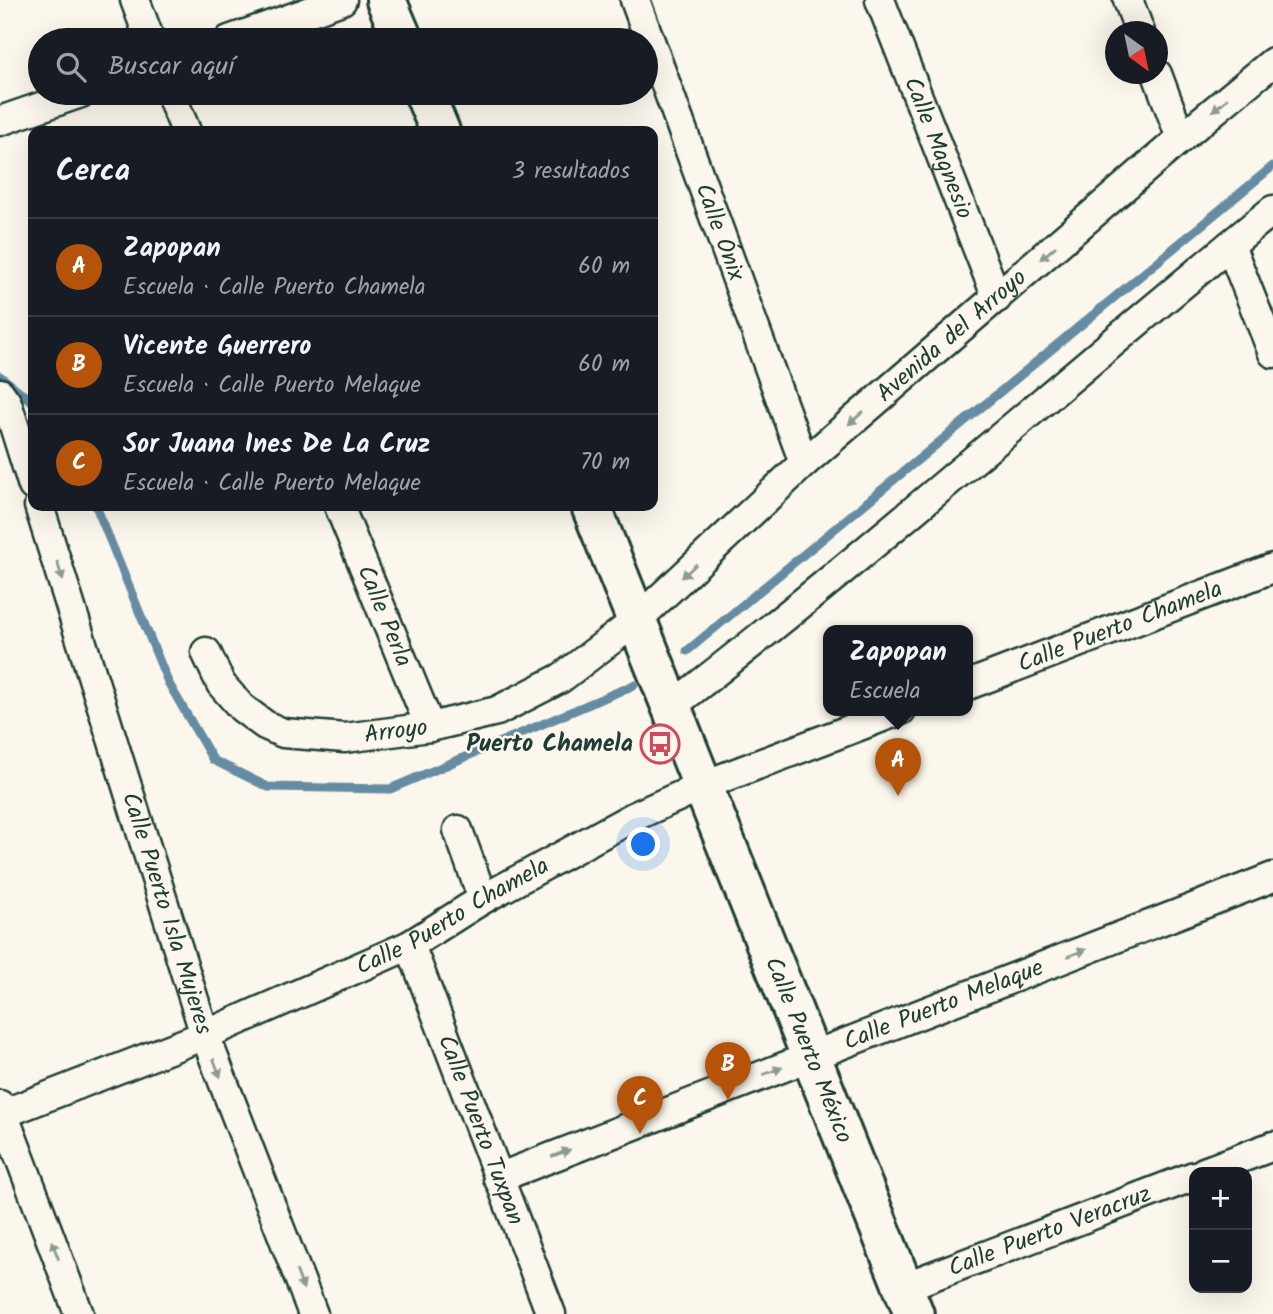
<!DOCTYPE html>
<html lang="es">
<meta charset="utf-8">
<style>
:root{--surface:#171b24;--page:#242831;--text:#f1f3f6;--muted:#9ea1a6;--line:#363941;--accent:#b45309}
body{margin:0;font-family:Kalam,sans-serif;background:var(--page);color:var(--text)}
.controls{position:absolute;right:21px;bottom:21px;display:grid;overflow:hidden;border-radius:14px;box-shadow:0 7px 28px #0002}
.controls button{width:63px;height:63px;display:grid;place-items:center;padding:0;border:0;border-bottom:2px solid var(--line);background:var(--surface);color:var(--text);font:35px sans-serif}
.compass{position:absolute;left:1105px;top:21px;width:63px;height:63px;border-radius:50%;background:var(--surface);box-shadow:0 7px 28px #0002;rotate:147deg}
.you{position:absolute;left:644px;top:845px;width:24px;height:24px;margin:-18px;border:5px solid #fff;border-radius:50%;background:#1a73e8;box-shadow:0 0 0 10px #1a73e833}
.badge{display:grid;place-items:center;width:46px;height:46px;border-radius:50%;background:var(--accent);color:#fff;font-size:23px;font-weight:700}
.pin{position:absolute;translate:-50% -58px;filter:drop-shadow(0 2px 4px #0008)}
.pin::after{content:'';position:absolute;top:37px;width:24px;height:21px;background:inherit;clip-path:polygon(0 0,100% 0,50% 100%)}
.popup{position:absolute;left:823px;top:625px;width:150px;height:91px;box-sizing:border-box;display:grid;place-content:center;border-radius:14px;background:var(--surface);filter:drop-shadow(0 2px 5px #0005);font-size:23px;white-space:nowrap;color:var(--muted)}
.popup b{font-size:26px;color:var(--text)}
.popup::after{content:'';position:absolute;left:50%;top:100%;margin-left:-14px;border:14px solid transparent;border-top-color:var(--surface)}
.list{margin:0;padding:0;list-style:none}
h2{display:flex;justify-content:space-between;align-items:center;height:91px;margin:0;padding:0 28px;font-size:30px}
h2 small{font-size:23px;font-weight:400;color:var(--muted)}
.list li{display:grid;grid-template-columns:46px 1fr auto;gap:21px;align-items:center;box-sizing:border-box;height:98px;padding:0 28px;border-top:2px solid var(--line)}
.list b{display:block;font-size:26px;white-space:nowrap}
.list p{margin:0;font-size:23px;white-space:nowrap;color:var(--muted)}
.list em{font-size:23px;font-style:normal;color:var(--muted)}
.icon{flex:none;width:38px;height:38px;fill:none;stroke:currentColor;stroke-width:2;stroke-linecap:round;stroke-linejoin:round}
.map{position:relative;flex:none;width:1273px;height:1314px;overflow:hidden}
.search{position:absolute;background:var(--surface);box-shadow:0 7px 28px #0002;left:28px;top:28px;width:630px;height:77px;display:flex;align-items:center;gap:18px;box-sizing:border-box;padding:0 24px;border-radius:38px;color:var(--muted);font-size:26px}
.panel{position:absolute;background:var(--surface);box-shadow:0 7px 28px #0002;left:28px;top:126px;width:630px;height:385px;border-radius:14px}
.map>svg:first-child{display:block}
</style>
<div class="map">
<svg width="1273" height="1314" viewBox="0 0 1273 1314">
<rect width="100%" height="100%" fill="#fbf7ec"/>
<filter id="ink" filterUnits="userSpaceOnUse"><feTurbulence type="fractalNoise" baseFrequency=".0143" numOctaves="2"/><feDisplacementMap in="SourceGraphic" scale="14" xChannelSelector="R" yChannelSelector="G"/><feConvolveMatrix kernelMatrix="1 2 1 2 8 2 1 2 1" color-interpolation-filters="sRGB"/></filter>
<g filter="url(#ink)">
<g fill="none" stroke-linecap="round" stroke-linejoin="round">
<path stroke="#658ca3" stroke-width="9" d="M0 376 33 402
M96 506 168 682 213 760 268 787 390 789 634 685
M687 651 1273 166"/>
<g stroke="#1f3d34" stroke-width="33">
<g id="street">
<path d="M135 0 150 40"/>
<path id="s1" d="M635 0 804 463"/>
<path id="s2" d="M880 0 997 298"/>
<path d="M1128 0 1140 32"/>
<path d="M229 40 342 0"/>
<path d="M1157 74 1181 138"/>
<path d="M170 93 186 131"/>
<path d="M0 121 81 93"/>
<path d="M1230 245 1273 353"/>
<path d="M0 393 7 403 33 486"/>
<path id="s3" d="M39 506 205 1035 313 1314"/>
<path id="s4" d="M339 506 430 727"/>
<path id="s5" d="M206 652 221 684 242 708 265 725 283 733 345 738 430 727 497 711 561 678 637 620 804 463 1181 138 1273 62"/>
<path id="s6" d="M968 685 1273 568"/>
<path d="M672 706C878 548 1071 373 1273 210"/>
<path d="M458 830 483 899"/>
<path id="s7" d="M410 945 551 1314"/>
<path d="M0 1105 79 1314"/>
<path id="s8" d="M0 1115 205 1035 410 945 483 899 633 817 702 786 901 710"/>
<path d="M1204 1172 1273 1146"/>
<path id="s9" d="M498 1178 1273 877"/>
<path id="s10" d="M904 1287 1194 1176"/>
</g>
</g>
<g stroke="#1f3d34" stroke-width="44">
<g id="secondary">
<path d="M386 0 403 40"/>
<path d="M424 93 440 131"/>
<path id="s11" d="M591 506 914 1314"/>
</g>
</g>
<use href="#street" stroke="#fbf7ec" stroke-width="28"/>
<use href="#secondary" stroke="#fbf7ec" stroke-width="38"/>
</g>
<defs><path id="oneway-solid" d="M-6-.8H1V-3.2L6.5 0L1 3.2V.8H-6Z" transform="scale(1.75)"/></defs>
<g fill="#8d9a90">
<use href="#oneway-solid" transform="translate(1220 105) rotate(140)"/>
<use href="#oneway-solid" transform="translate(1048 253) rotate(139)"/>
<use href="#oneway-solid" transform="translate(856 418) rotate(139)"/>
<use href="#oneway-solid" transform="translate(60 571) rotate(73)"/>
<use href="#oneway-solid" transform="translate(689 571) rotate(137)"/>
<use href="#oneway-solid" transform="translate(1077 953) rotate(-21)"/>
<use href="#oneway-solid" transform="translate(217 1068) rotate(69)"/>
<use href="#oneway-solid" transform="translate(773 1071) rotate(-21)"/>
<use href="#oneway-solid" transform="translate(561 1153) rotate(-21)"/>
<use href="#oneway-solid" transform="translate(55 1250) rotate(-111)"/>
<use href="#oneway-solid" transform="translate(300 1280) rotate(69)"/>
</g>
</g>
<defs>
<g id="bus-ring" transform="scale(2.0125)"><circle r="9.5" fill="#fbf7ec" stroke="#d1495b" stroke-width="1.5"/><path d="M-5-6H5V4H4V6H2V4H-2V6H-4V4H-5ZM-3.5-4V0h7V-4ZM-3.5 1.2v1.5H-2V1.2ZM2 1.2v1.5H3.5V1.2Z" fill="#d1495b"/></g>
</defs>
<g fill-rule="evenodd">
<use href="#bus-ring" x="660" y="744"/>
</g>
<g text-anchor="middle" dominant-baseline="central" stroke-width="5" stroke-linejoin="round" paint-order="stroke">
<g font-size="24" fill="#1f3d34" stroke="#fbf7ec">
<text stroke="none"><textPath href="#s2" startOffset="159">Calle Magnesio</textPath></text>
<text stroke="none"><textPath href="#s1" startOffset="247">Calle Ónix</textPath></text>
<text stroke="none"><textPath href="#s5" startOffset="924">Avenida del Arroyo</textPath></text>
<text stroke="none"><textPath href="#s4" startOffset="119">Calle Perla</textPath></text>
<text stroke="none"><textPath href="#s6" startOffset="163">Calle Puerto Chamela</textPath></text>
<text stroke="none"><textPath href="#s5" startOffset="229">Arroyo</textPath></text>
<text stroke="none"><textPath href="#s3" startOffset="427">Calle Puerto Isla Mujeres</textPath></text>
<text stroke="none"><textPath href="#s8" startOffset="495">Calle Puerto Chamela</textPath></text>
<text stroke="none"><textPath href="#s9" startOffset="478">Calle Puerto Melaque</textPath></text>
<text stroke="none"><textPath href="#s11" startOffset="586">Calle Puerto México</textPath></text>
<text stroke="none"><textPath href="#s7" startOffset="198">Calle Puerto Tuxpan</textPath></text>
<text stroke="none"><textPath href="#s10" startOffset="156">Calle Puerto Veracruz</textPath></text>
</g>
<g font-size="24" font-weight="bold" fill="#1f3d34" stroke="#fbf7ec" text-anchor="end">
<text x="633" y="744">Puerto Chamela</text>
</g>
</g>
</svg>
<div class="controls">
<button>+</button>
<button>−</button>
</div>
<svg class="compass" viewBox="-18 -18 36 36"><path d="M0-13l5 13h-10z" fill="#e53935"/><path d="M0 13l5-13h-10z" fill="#9ea1a6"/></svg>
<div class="you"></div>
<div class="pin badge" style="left:898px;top:796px">A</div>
<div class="popup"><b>Zapopan</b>Escuela</div>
<div class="pin badge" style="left:728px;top:1100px">B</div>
<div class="pin badge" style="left:640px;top:1134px">C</div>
<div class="search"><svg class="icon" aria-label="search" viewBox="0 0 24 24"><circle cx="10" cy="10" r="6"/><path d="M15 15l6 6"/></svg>Buscar aquí</div>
<section class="panel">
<h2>Cerca<small>3 resultados</small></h2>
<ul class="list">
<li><span class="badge">A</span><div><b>Zapopan</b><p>Escuela · Calle Puerto Chamela</p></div><em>60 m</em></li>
<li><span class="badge">B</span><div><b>Vicente Guerrero</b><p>Escuela · Calle Puerto Melaque</p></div><em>60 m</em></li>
<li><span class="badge">C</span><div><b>Sor Juana Ines De La Cruz</b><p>Escuela · Calle Puerto Melaque</p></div><em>70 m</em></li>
</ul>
</section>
</div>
